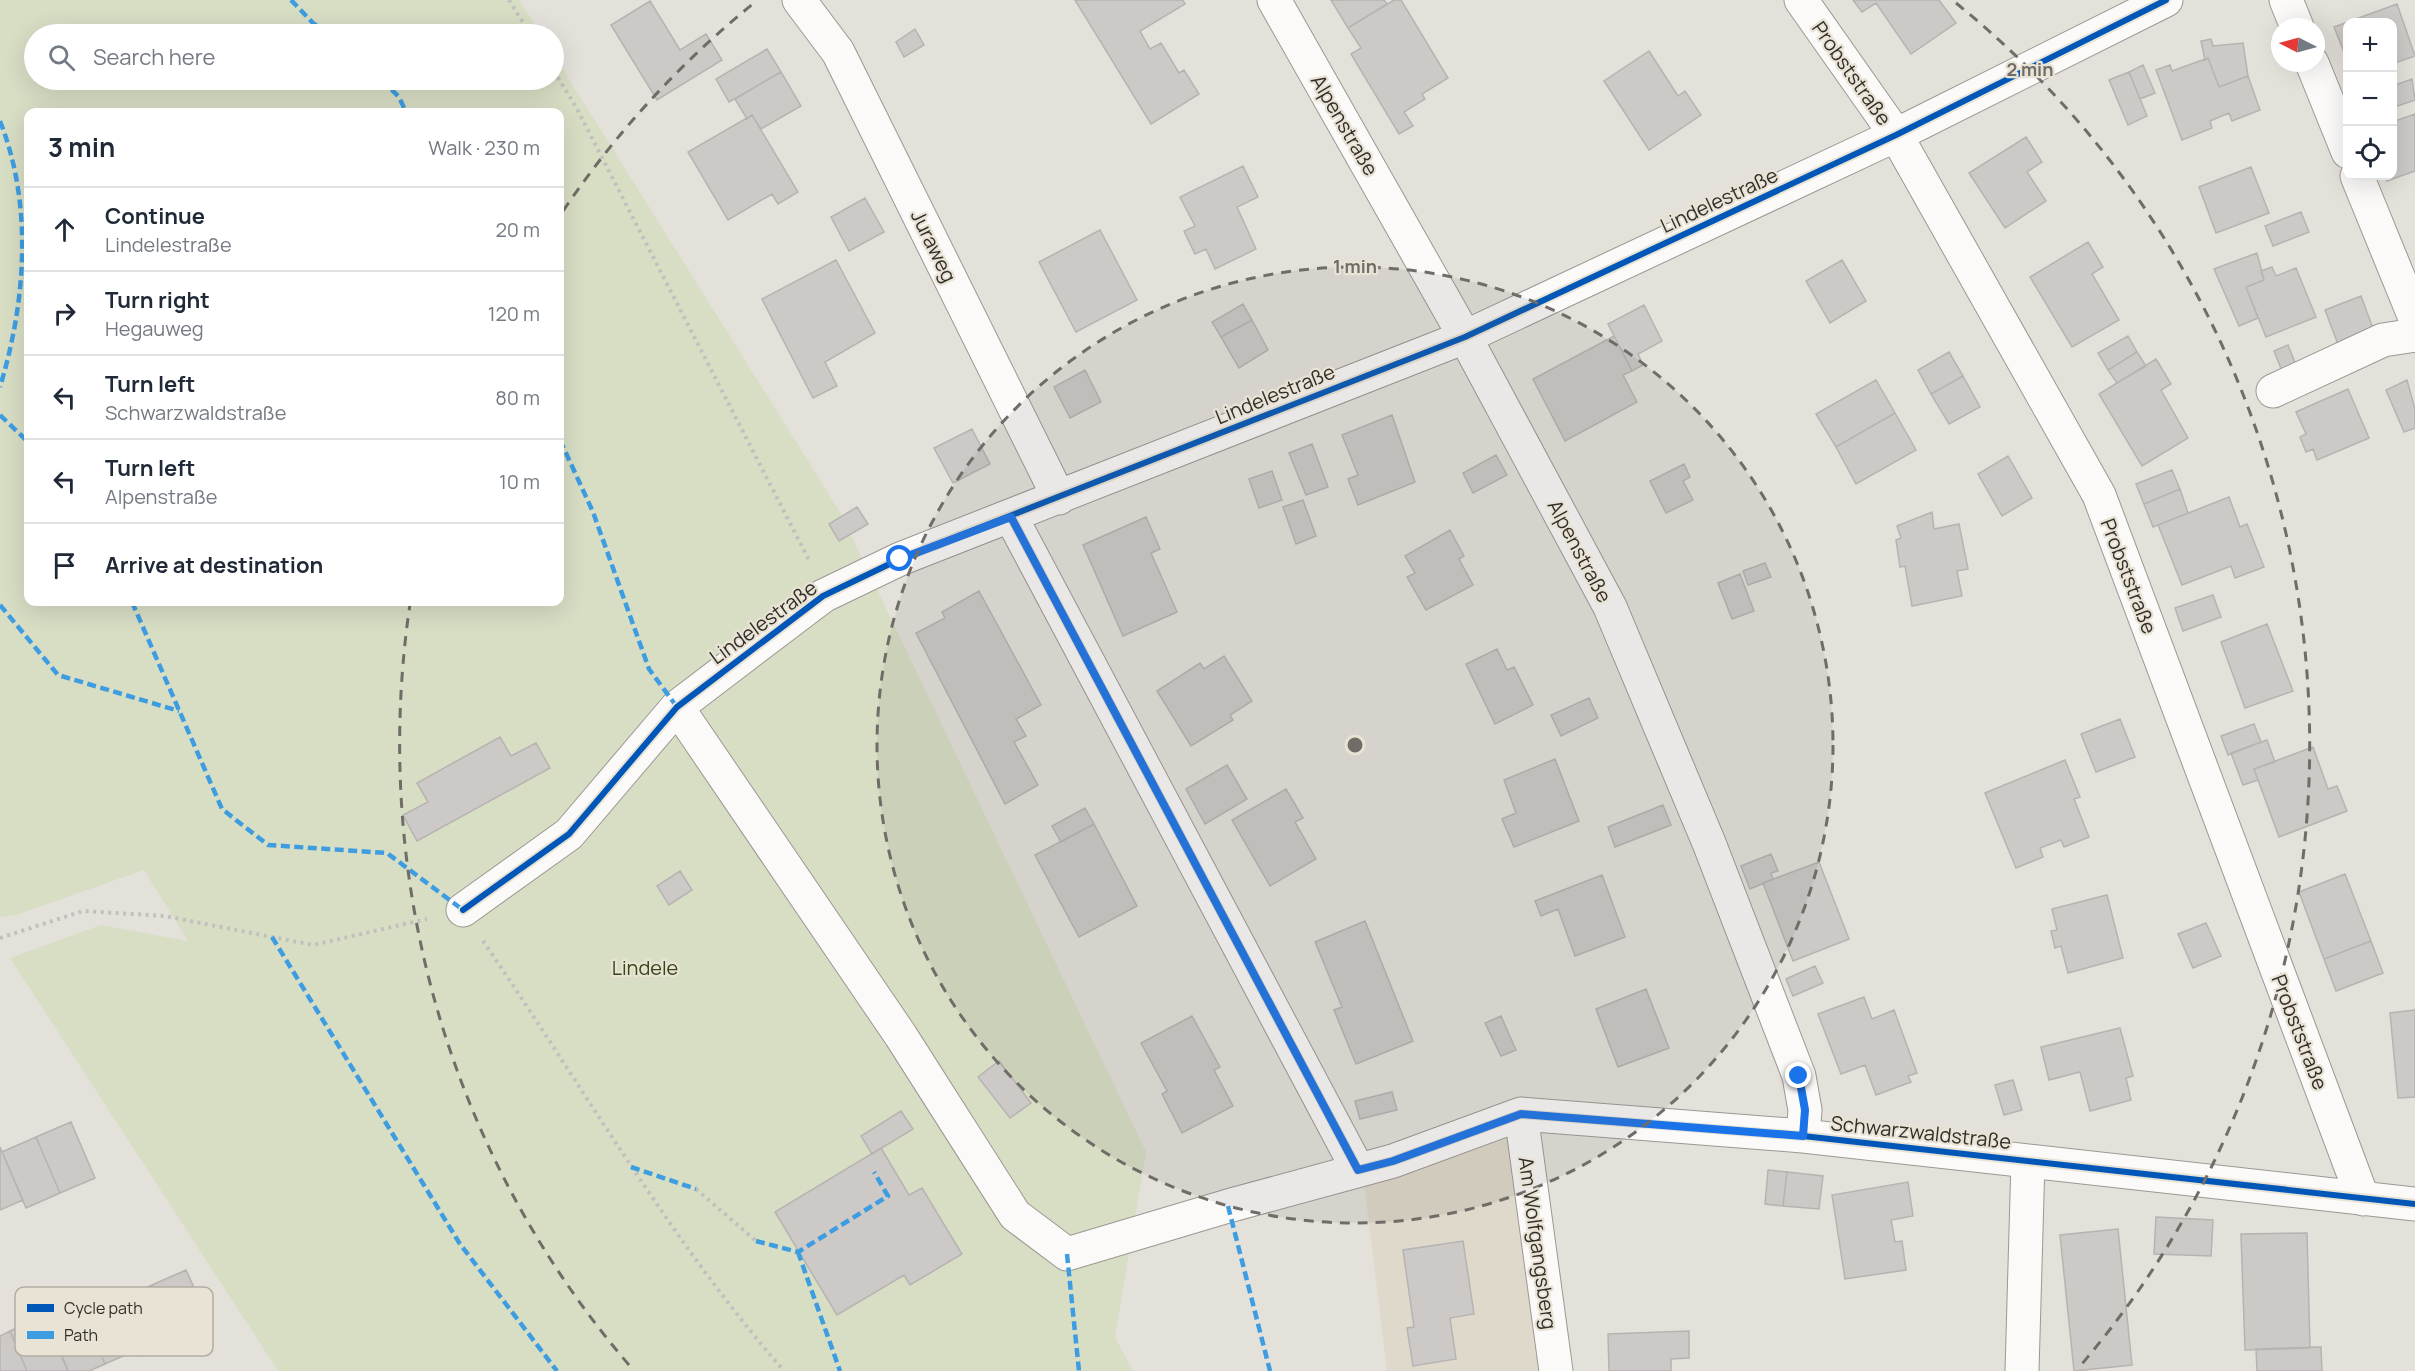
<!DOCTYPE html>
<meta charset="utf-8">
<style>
:root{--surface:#fff;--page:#f2f2f3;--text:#1f2937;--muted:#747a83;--line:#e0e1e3}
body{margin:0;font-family:Manrope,sans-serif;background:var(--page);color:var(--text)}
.controls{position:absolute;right:18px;top:18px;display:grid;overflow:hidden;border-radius:12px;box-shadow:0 6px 24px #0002}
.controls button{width:54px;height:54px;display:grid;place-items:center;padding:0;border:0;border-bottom:2px solid var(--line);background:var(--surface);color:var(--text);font:30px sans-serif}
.compass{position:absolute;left:2271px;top:18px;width:54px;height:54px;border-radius:50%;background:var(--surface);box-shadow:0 6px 24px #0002;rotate:276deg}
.stop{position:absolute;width:18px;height:18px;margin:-14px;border:4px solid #1a73e8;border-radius:50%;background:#fff}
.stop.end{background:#1a73e8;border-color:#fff;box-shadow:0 2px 6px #0008}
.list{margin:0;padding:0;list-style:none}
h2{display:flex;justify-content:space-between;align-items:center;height:78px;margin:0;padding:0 24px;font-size:26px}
h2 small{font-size:20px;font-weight:400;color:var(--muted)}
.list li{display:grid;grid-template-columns:39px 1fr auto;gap:18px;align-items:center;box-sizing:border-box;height:84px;padding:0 24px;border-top:2px solid var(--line)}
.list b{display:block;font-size:22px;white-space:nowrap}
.list p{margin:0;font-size:20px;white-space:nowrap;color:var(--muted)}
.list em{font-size:20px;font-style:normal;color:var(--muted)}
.icon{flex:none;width:33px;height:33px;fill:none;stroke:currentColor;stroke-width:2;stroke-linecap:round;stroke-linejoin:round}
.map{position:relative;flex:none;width:2415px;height:1371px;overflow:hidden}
.search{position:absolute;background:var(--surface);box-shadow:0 6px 24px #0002;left:24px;top:24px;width:540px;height:66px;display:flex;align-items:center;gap:15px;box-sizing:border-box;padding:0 21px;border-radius:33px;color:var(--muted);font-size:22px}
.panel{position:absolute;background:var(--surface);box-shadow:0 6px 24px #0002;left:24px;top:108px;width:540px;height:498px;border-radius:12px}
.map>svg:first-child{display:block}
</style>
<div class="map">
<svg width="2415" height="1371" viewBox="0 0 2415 1371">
<rect width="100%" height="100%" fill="#e4e1da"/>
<path fill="#ded9ca" d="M1513 1130 1542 1371H1387L1364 1183Z"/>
<path fill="#d8dec4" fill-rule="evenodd" d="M0 0H519L541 34H34V80H554V55L840 512 1146 1152 1115 1337 1133 1371H278L10 958 101 925 188 941 144 870 16 915 0 917ZM28 112H560V602H28Z"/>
<path fill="#ccc9c7" stroke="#b6b3b2" stroke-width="1.5" d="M1075 0H1183L1185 4 1140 31 1150 49 1161 43 1179 73 1184 70 1199 94 1151 124Z
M1331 0H1384L1387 4 1348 28Z
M1394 0H1401L1448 78 1422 94 1425 99 1404 112 1413 126 1399 134 1351 54 1361 48 1348 28Z
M1853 0H1939L1956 23 1911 54 1876 3 1862 12Z
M650 1 680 50 706 34 722 60 657 100 611 25Z
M2397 4 2415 56 2392 64V22H2348V62L2334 27Z
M915 29 924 45 904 57 896 42Z
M2211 39 2213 46 2243 43 2248 76 2219 87 2208 58 2205 60 2201 41Z
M767 49 781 72 729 102 716 79Z
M1649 51 1678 96 1685 91 1701 115 1649 150 1604 81Z
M2208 58 2219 87 2248 76 2260 110 2232 121 2229 113 2210 121 2212 128 2182 140 2156 70 2170 65 2172 71Z
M2143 65 2155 93 2140 99 2129 72Z
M781 72 801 106 761 129 752 115 747 119 735 99Z
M2129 72 2147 116 2128 125 2109 80Z
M2412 79 2415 100 2392 108V86Z
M2415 114V171L2387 181 2385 176H2392V122Z
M752 115 798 192 778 204 772 194 728 220 688 152Z
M2026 137 2042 162 2027 172 2046 201 2005 228 1969 173Z
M1243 166 1258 197 1237 207 1256 249 1215 269 1206 249 1195 254 1184 231 1195 226 1180 197Z
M2251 167 2269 213 2216 233 2199 187Z
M865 198 884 232 849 251 831 217Z
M2301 212 2309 232 2273 246 2265 226Z
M1100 230 1137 300 1076 332 1039 262Z
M2088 242 2103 267 2092 274 2119 320 2072 347 2030 277Z
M2257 253 2264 280 2246 287 2258 318 2239 326 2214 269Z
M836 260 875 333 825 362 837 386 813 398 762 299Z
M1842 260 1866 301 1830 323 1806 281Z
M2272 267 2276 276 2296 268 2316 317 2266 337 2246 287 2264 280 2261 271Z
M2361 296 2374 331 2339 347 2325 310Z
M1243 304 1252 320 1221 337 1212 322Z
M1644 305 1662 341 1638 354 1643 365 1632 371 1608 324Z
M1252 320 1268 350 1239 368 1221 337Z
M1614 336 1632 371 1623 375 1637 402 1565 441 1533 379Z
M2128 336 2137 352 2108 370 2098 353Z
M2288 345 2296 365 2282 371 2274 351Z
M1949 352 1963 376 1931 394 1918 370Z
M2137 352 2146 366 2117 383 2108 370Z
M2156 359 2171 384 2161 390 2188 438 2142 466 2099 394Z
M1085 370 1101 402 1070 418 1054 387Z
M1963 376 1980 407 1949 424 1931 394Z
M1876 380 1895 413 1836 447 1816 414Z
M2407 380 2415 409V428L2404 432 2386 390Z
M2348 389 2369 438 2317 460 2313 449 2306 452 2300 437 2306 434 2296 412Z
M1895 413 1916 450 1856 484 1836 447Z
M1392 415 1415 482 1358 505 1348 479 1358 475 1342 435Z
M972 429 990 464 953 483 934 448Z
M1312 444 1328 487 1306 495 1289 453Z
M1496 455 1507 475 1473 493 1463 473Z
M2008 456 2032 498 2002 516 1978 474Z
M1684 464 1690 477 1683 481 1693 500 1666 513 1650 481Z
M2172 470 2180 489 2144 504 2136 484Z
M1272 471 1282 500 1259 508 1249 479Z
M2180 489 2188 513 2153 527 2144 504Z
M2229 497 2240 527 2247 524 2264 567 2235 578 2231 566 2182 585 2158 525Z
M1303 500 1316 536 1296 544 1283 507Z
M857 507 868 524 839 541 829 524Z
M1932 512 1934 529 1959 524 1968 569 1957 571 1962 596 1912 606 1905 566 1900 567 1896 540 1901 538 1897 526Z
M1146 517 1160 549 1151 553 1177 612 1123 636 1083 545Z
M1450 530 1464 556 1459 559 1473 585 1426 610 1407 577 1415 573 1405 556Z
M1765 563 1771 577 1748 585 1743 571Z
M1740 574 1754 611 1732 619 1718 583Z
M979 591 1041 705 1016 719 1026 736 1014 742 1038 785 1005 804 916 633 945 618 942 612Z
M2213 595 2221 617 2183 631 2175 608Z
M2267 624 2293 691 2245 708 2221 642Z
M1497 649 1507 670 1514 667 1533 705 1495 724 1466 664Z
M1224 656 1252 701 1230 715 1233 720 1191 746 1157 691 1200 663 1204 669Z
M1589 698 1598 718 1561 736 1551 715Z
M2120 719 2135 757 2096 772 2081 734Z
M2254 724 2261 742 2228 755 2221 736Z
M500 737 511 756 536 743 550 768 417 841 403 815 428 802 417 783Z
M2267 740 2275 762 2254 769 2258 780 2243 785 2231 753Z
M2313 747 2328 789 2337 786 2347 811 2279 837 2254 769Z
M1555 759 1579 821 1514 847 1502 819 1516 813 1504 780Z
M2065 760 2080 797 2074 799 2089 837 2064 847 2061 840 2040 848 2043 857 2016 868 1985 793Z
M1227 765 1247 799 1205 824 1186 789Z
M1286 789 1303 818 1295 822 1316 859 1270 886 1232 820Z
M1663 805 1671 825 1615 847 1608 827Z
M1085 808 1094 824 1061 842 1052 826Z
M1094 824 1137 906 1079 937 1035 855Z
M1771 854 1778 871 1771 873 1773 879 1750 889 1741 866Z
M1819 862 1849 939 1793 961 1763 883Z
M680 871 692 890 669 905 657 886Z
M2345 874 2371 941 2324 959 2299 892Z
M1602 875 1625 937 1575 956 1558 909 1541 916 1535 901Z
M2107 895 2123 958 2068 973 2061 946 2055 948 2051 931 2057 930 2052 909Z
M1365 921 1413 1041 1356 1064 1334 1010 1342 1007 1315 942Z
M2206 923 2221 956 2193 968 2178 934Z
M2371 941 2383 973 2336 991 2324 959Z
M1815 966 1823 983 1793 996 1786 979Z
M1646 989 1669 1048 1618 1067 1596 1009Z
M1864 997 1872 1019 1894 1010 1917 1073 1908 1076 1911 1082 1876 1095 1865 1065 1841 1074 1818 1014Z
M2415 1010V1097L2398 1098 2390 1013Z
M1192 1016 1220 1067 1214 1070 1233 1106 1182 1133 1162 1094 1167 1091 1141 1043Z
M1501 1016 1516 1050 1501 1056 1485 1023Z
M2120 1028 2133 1076 2126 1078 2131 1100 2090 1111 2080 1072 2049 1080 2041 1047Z
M999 1061 1031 1103 1010 1118 978 1077Z
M2013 1080 2022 1110 2004 1115 1995 1085Z
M1392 1092 1397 1110 1360 1119 1355 1101Z
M901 1111 913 1129 872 1154 861 1136Z
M71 1122 95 1178 60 1193 36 1137Z
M36 1137 60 1193 26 1208 2 1152Z
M0 1147 23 1200 0 1210Z
M881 1148 909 1195 922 1188 962 1254 910 1285 904 1275 837 1315 775 1212Z
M1768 1170 1787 1172 1783 1206 1765 1204Z
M1787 1172 1823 1176 1819 1209 1783 1206Z
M1908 1182 1913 1216 1891 1220 1895 1242 1902 1241 1906 1270 1845 1279 1832 1195Z
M2156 1217 2213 1220 2211 1256 2154 1254Z
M2118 1229 2132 1365 2074 1371 2060 1235Z
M2307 1233 2310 1348 2245 1350 2241 1234Z
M1463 1241 1474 1314 1450 1318 1456 1359 1413 1366 1407 1328 1414 1327 1403 1250Z
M186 1270 211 1325 176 1341 152 1285Z
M152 1285 176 1341 142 1356 117 1300Z
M115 1293 139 1349 105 1364 81 1308Z
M81 1308 105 1364 89 1371H68L47 1323Z
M44 1316 68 1370 66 1371H27L10 1331Z
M10 1331 27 1371H0V1336Z
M1689 1331V1358L1671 1359V1371H1609L1608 1334Z
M2321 1347 2322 1371H2257L2256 1349Z"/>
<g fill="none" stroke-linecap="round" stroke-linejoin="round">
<g stroke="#9b9893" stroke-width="35">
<path id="minor" d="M799 0 838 52 1059 498
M1274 0 1465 337 1610 607 1709 843 1799 1076 1805 1110 1803 1136
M1801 0 1896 135 2099 495 2363 1199
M2286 0 2297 27
M2312 63 2348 152
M2357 176 2415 318
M2273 391 2383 340 2415 335
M1011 517 1358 1170
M677 707 901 1036 1015 1215 1067 1254 1228 1206 1393 1161 1521 1114 1803 1136 2415 1204
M463 910 569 834 677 707 823 596 900 559 1465 337 1896 135 2166 0
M1521 1114 1556 1371
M2022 1371 2028 1161"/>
</g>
<path stroke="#c2c0be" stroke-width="4" stroke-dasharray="3 4.5" stroke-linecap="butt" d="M509 0 530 34
M554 71 576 107 810 562
M0 938 83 911 165 916 313 945 427 919
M483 941C582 1085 669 1239 784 1371
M696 1189 756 1241"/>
<use href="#minor" stroke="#fbfaf9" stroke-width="33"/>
<path stroke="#3e9de1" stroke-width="4.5" stroke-dasharray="9 4.5" stroke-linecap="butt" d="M291 0 313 23 329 34
M382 80 399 97 406 112
M0 121C33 205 26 301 0 387
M0 415 28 442
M560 440 593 512 649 669 677 707
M132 602 222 809 268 845 387 853 463 910
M0 605 58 675 179 711
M272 937 460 1244 557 1371
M631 1167 696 1189
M1228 1206 1270 1371
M756 1241 798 1252 888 1196 874 1172
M798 1252 840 1371
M1067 1254 1079 1371"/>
<g stroke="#e9e3d5" stroke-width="10">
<path id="cycleway" d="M1011 517 1358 1170 1393 1161 1521 1114 1803 1136 2415 1204
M463 910 569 834 677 707 823 596 900 559 1465 337 1896 135 2166 0"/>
</g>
<use href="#cycleway" stroke="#0057b8" stroke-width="6"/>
</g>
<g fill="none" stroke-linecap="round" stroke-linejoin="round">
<path stroke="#1a73e8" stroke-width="8" d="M900 559 1011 517 1358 1170 1393 1161 1521 1114 1803 1136 1805 1110 1799 1076"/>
</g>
<circle cx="1355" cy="745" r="478" fill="#706d68" fill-opacity=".12"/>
<g fill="none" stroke="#706d68" stroke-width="3" stroke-dasharray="10 8">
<circle cx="1355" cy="745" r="478"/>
<path d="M629 1365A955 955 0 0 1 410 604M563 211A955 955 0 0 1 754 3M1956 3A955 955 0 0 1 2081 1365"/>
</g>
<g text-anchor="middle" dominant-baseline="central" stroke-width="4.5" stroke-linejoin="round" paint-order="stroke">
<g font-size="20" fill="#322f2a" stroke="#e9e3d5">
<text transform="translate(1852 73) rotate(55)">Probststraße</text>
<text transform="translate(1345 125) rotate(60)">Alpenstraße</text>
<text transform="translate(1719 200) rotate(-25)">Lindelestraße</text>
<text transform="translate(934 246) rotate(64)">Juraweg</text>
<text transform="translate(1275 394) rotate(-22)">Lindelestraße</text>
<text transform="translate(1580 551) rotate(62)">Alpenstraße</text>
<text transform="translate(2129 576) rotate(69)">Probststraße</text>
<text transform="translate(763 622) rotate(-36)">Lindelestraße</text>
<text transform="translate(2300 1032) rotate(69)">Probststraße</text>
<text transform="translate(1921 1132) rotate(6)">Schwarzwaldstraße</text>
<text transform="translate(1538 1243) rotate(82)">Am Wolfgangsberg</text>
</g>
<g font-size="20" fill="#394616" stroke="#e9e3d5">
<text x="645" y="967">Lindele</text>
</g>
</g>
<rect x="15" y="1287" width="198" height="69" rx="9" fill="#e9e3d5" stroke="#b2ada2" stroke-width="1.5"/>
<rect x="27" y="1304" width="27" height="8" fill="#0057b8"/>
<rect x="27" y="1331" width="27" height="8" fill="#3e9de1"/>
<g font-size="16" fill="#322f2a">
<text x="64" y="1314">Cycle path</text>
<text x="64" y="1341">Path</text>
</g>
<circle cx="1355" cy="745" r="9" fill="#706d68" stroke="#e9e3d5" stroke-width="3"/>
<g font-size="18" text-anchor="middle" font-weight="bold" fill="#706d68" stroke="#e9e3d5" stroke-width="4.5" stroke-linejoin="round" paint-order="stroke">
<text x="2030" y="76">2 min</text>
<text x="1355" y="273">1 min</text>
</g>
</svg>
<div class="controls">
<button>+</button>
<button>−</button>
<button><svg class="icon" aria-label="locate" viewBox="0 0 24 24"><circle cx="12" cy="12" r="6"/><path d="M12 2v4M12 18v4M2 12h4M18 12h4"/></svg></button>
</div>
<svg class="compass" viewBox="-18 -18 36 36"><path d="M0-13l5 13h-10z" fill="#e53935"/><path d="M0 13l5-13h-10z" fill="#747a83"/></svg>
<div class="stop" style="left:900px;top:559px"></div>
<div class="stop end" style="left:1799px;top:1076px"></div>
<div class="search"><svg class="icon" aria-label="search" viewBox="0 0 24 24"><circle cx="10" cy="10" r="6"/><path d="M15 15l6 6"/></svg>Search here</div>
<section class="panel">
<h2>3 min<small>Walk · 230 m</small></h2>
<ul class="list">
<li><svg class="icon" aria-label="ahead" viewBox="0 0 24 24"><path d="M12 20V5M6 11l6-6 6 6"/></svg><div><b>Continue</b><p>Lindelestraße</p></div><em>20 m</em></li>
<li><svg class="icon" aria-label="right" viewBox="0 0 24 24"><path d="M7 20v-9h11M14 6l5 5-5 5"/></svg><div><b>Turn right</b><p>Hegauweg</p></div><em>120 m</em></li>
<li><svg class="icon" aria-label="left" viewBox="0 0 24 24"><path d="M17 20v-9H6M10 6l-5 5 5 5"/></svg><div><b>Turn left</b><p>Schwarzwaldstraße</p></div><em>80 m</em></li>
<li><svg class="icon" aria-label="left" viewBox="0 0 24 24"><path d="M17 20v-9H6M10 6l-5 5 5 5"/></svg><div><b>Turn left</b><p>Alpenstraße</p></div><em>10 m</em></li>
<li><svg class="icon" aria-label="arrive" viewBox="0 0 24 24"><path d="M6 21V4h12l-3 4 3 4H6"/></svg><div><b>Arrive at destination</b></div></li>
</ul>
</section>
</div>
